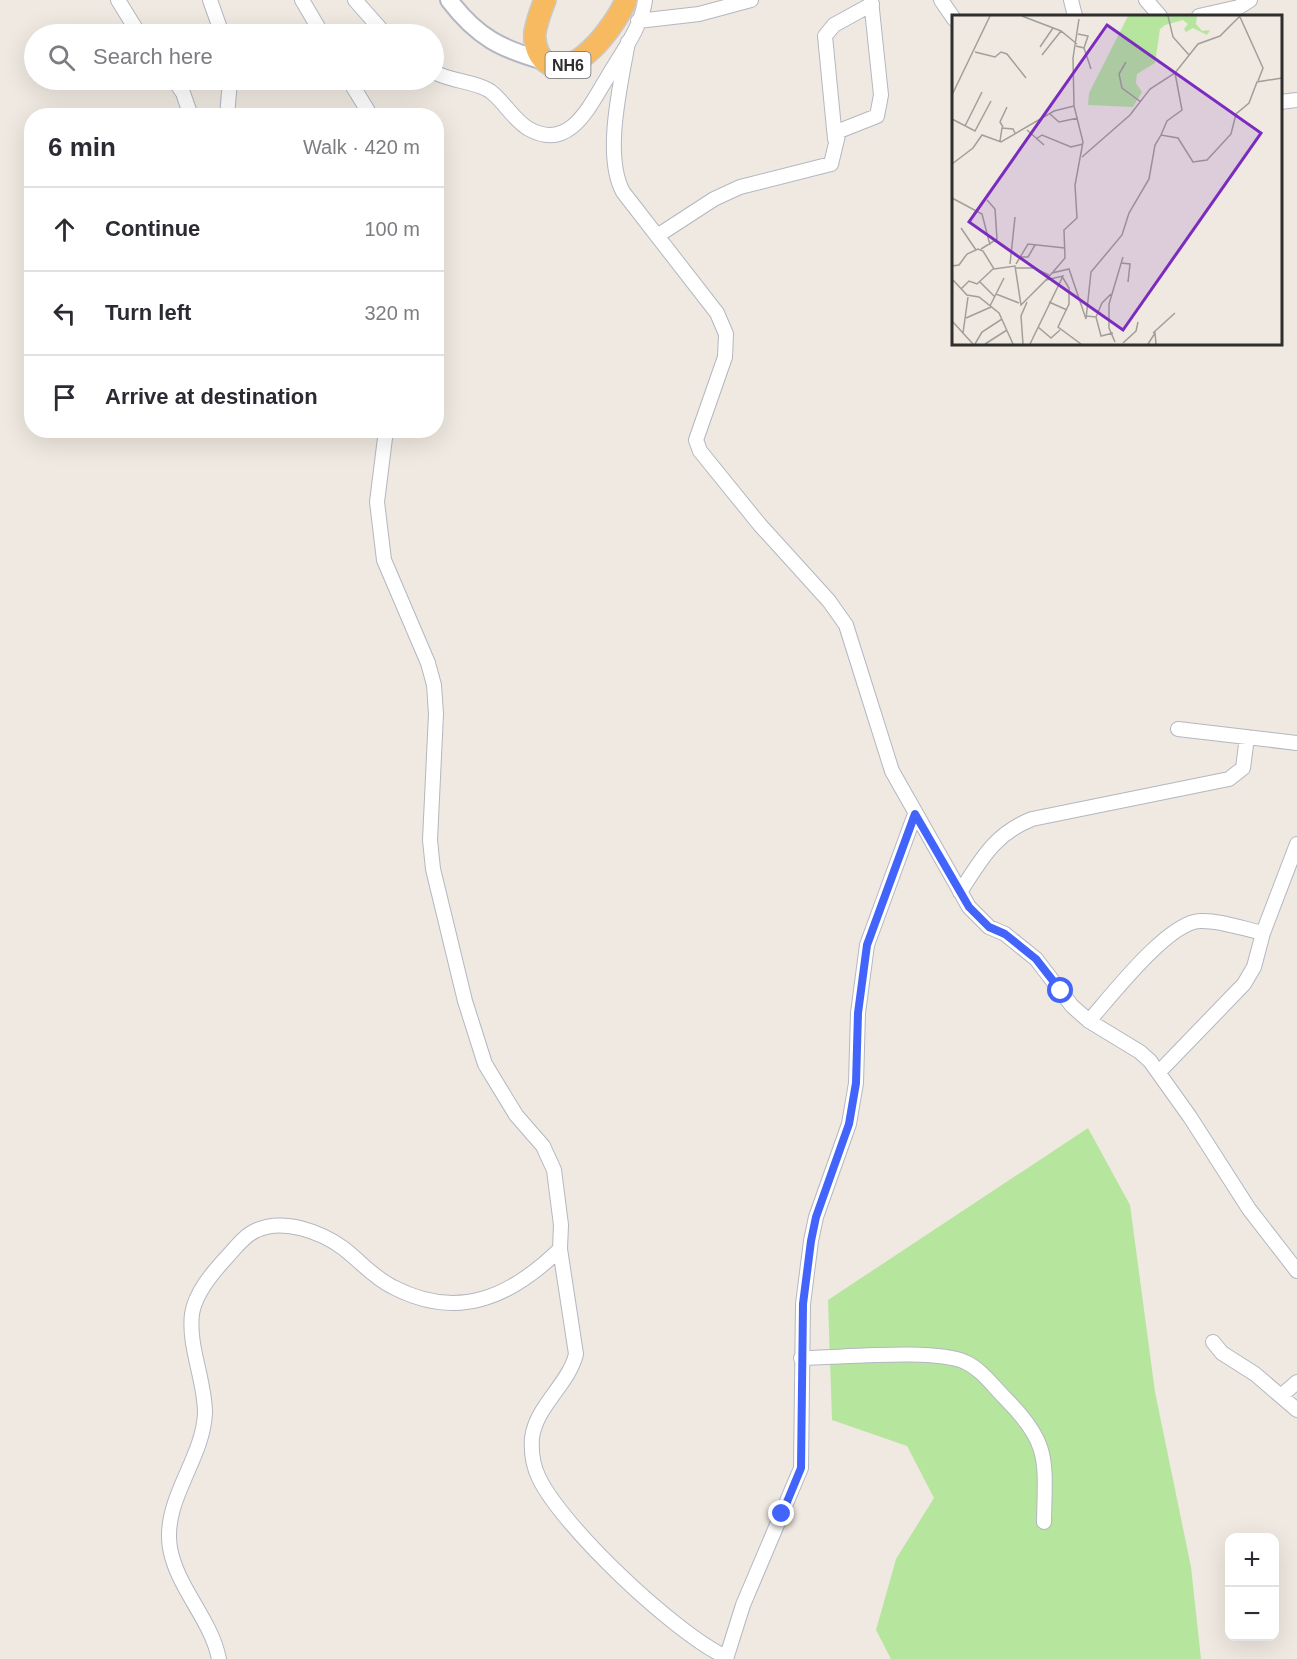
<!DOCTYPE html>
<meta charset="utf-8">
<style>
:root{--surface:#fff;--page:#f7f7f7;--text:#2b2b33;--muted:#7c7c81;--line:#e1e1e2}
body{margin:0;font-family:Helvetica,sans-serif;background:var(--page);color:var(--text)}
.controls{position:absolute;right:18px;bottom:18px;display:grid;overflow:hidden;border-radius:12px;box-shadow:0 6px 24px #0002}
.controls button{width:54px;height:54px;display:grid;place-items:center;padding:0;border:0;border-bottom:2px solid var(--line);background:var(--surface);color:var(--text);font:30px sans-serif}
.stop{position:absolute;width:18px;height:18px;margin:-14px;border:4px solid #4264fb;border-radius:50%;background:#fff}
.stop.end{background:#4264fb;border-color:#fff;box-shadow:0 2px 6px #0008}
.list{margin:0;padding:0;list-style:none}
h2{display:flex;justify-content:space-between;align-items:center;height:78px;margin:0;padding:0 24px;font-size:26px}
h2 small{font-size:20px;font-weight:400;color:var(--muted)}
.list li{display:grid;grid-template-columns:39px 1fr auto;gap:18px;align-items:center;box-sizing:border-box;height:84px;padding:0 24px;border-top:2px solid var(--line)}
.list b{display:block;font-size:22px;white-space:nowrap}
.list em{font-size:20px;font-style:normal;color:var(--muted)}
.icon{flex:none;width:33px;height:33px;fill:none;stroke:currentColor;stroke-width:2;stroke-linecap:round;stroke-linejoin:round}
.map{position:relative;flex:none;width:1297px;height:1659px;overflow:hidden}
.search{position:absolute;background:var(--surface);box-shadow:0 6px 24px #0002;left:24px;top:24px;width:420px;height:66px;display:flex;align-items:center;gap:15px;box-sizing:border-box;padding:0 21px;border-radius:33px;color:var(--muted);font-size:22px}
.panel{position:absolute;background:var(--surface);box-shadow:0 6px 24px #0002;left:24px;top:108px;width:420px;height:330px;border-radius:24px}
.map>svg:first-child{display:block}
</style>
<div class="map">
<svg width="1297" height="1659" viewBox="0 0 1297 1659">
<rect width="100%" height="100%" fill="#efe9e1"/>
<path fill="#b6e59e" d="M1088 1128 1130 1205 1155 1392 1191 1567 1201 1659H891L876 1630 896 1559 934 1498 907 1446 832 1420 828 1300Z"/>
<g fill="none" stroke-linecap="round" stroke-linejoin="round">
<g stroke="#b4b7c1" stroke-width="16">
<path id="minor" d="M118 0 139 34
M210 0 222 34
M302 0 322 34
M355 0 385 34
M941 0 954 19
M1071 0 1075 16
M1146 0 1160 16
M1199 16 1239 7 1250 0
M638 21 699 14 751 0
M628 42C621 83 603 155 623 192L717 313 726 334 725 357 696 440 700 451 760 525 829 601 846 625 892 771 969 907 989 927 1005 934 1036 959 1072 1006 1089 1021 1140 1052 1150 1061 1190 1117 1249 1209 1297 1271
M434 72C452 82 475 81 490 91 504 101 514 121 529 129 570 152 590 105 607 78 620 55 642 27 645 0
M174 80 183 93 191 116
M349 80 371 116
M1280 102 1297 100
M227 116 230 80
M835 139 825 36 834 25 872 4
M657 236 714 199 740 187 831 164 839 131 877 116 881 95 871 0
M1178 729 1297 743
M960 892C981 860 994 834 1032 819L1229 779 1243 768 1247 737
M1089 1021C1111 996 1168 922 1200 921 1220 920 1244 929 1263 933
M1159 1072 1244 984 1254 967 1263 933 1297 844
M560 1249 576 1354C569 1384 536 1406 532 1438 531 1452 533 1466 539 1478 563 1528 676 1634 726 1657
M1213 1342 1222 1353 1255 1374 1297 1410
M801 1358C838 1358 935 1348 965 1362 981 1369 993 1386 1005 1398 1051 1444 1045 1461 1044 1522
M1282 1395 1297 1382
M219 1659C211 1619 177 1588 170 1548 162 1500 203 1460 205 1413 205 1380 188 1347 192 1314 195 1293 213 1272 227 1257 236 1247 245 1235 257 1230 284 1218 321 1232 343 1248 359 1260 374 1278 393 1287 458 1321 511 1297 560 1249L561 1225 554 1170 543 1146 516 1115 485 1064 465 1001 433 869 430 840 436 714 434 685 428 663 384 560 377 502 386 430
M726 1659 743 1605 801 1468 803 1304 811 1241 816 1217 849 1124 856 1083 858 1013 867 945 915 814"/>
</g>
<g stroke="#b4b7c1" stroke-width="20">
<path id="tertiary" d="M449 0C477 37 501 49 544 61"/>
</g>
<g stroke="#c9c9c9" stroke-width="24">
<path id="trunk" d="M545 0C541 10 537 21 535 32 534 40 536 51 542 58 569 91 618 22 626 0"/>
</g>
<use href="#minor" stroke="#fff" stroke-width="14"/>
<use href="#tertiary" stroke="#fff" stroke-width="16"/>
<use href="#trunk" stroke="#f8ba60" stroke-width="21"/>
</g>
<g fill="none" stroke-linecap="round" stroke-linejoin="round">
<path stroke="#4264fb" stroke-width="8" d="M782 1514 801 1468 803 1304 811 1241 816 1217 849 1124 856 1083 858 1013 867 945 915 814 969 907 989 927 1005 934 1036 959 1061 991"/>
</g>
<g text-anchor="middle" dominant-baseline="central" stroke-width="5" stroke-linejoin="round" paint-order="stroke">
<rect fill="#fff" stroke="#6d6d6d" stroke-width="1.5" x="545.5" y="52" width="45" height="26" rx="4.5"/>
<g font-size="16" font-weight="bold" fill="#2e2e2e">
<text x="568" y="65">NH6</text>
</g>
</g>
<g transform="translate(952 15)">
<rect width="330" height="330" fill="#efe9e1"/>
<path d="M176 1H245L244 9 250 16 258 15 255 20 241 13 234 17 232 14 236 9 231 5 213 10 208 14 203 48 185 59 184 68 190 77 181 92 136 90 137 78Z" fill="#b6e59e"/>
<path fill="none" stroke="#a29e99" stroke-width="1.5" d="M70 1 109 16 125 29M216 1 221 22 237 40M288 2 311 53 306 66M126 19 136 21 132 33M124 31 132 33 139 54M88 32 101 13M23 37 43 42 49 37 55 39 74 63M90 40 109 16M174 47 167 59 170 73 189 87M0 80 38 1M98 99 107 107 126 103M0 104 23 116 39 86M13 111 30 77M51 112 48 107 55 92M75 115 92 130M209 120 215 106 230 95 223 58M84 124 90 120 119 132 131 129M48 126 50 113 61 114 63 118M130 142 178 100 198 74 223 58 246 29 268 21 288 1M0 149 21 133 30 120 49 127 102 96 122 91M0 183 30 199 38 230M9 213 24 235M29 234 45 224 43 194 35 185M68 242H76L83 230M169 248 178 249 176 267M58 249 63 202M64 249 76 229 113 233M0 251 7 250 15 239 26 234 31 236 42 254 63 251 69 290 94 265 111 261 78 329M64 253H82L97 260M101 257 113 243 112 215 125 203 123 170 131 127 122 91 121 43 127 4M111 263 117 273V289L106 312 129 329M1 265 15 280 27 282 47 298 61 329M94 265 100 258 117 254 134 304 139 257 170 220 177 198 197 164 203 130 209 120 226 123 241 147 255 145 279 119 284 99 297 88 305 67 330 63M28 267 43 282M9 274 17 266 25 269 41 254M44 279 67 288M0 286V305M97 287 115 295M38 291 52 263M134 301 144 302 150 288 159 279M144 302 149 321 161 318M14 303 39 292M0 306 21 329M86 312 99 323 108 315M11 318 16 282M201 318 223 298M163 327 157 313V289L171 242M171 328 184 316 186 307M23 329 30 317 50 304M33 329 55 315M71 329 69 301 75 287M196 329 203 318 204 329"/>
<path fill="#7b2cbf" fill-opacity="0.15" stroke="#7b2cbf" stroke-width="3" d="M155 10 309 118 171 315 17 207Z"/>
<rect width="330" height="330" fill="none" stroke="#2e2e2e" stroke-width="3"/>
</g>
</svg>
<div class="controls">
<button>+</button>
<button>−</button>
</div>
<div class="stop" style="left:1061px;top:991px"></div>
<div class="stop end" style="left:782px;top:1514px"></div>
<div class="search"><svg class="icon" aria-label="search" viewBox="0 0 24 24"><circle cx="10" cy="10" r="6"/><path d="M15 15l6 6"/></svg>Search here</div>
<section class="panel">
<h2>6 min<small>Walk · 420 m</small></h2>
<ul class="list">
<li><svg class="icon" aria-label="ahead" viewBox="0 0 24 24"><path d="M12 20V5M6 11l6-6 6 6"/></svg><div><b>Continue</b></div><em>100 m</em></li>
<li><svg class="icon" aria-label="left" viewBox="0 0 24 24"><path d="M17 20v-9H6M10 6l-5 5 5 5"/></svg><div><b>Turn left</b></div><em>320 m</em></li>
<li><svg class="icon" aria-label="arrive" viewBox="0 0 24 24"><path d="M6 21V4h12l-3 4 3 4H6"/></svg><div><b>Arrive at destination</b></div></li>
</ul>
</section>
</div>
